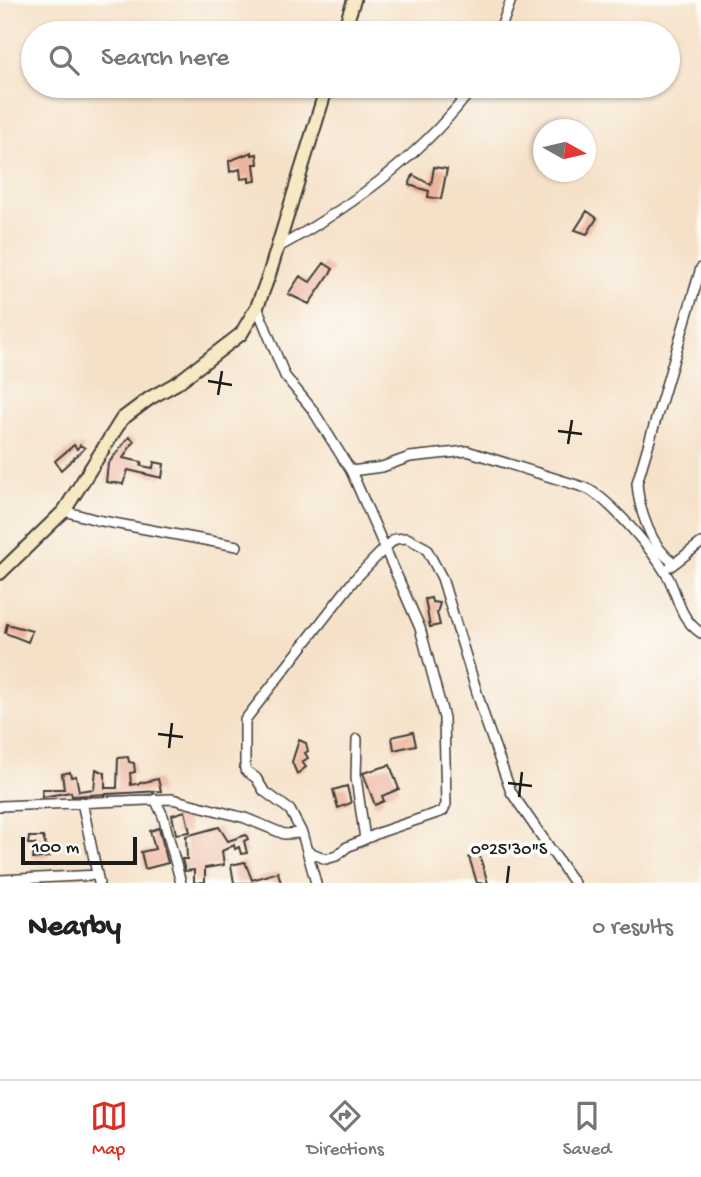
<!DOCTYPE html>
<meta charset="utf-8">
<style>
:root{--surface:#fff;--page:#f2f2f2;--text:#222;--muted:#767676;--line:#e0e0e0;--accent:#d93025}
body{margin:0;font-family:"Gochi Hand",sans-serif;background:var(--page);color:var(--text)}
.compass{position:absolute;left:533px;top:119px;width:63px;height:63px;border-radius:50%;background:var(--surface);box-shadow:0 2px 5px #0004;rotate:98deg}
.scale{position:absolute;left:21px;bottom:18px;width:116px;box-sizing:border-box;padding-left:7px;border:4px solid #1c1c1c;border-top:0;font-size:19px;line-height:24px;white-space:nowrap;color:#1c1c1c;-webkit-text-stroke:5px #fdfcf7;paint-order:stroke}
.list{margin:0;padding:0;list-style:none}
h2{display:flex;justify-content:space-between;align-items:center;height:91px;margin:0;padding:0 28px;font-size:30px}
h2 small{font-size:23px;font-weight:400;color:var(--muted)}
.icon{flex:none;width:38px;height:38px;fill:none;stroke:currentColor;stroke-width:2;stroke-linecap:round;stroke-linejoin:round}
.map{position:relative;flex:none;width:701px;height:883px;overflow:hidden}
.search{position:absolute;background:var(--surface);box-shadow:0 2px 5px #0004;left:21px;right:21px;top:21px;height:77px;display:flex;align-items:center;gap:18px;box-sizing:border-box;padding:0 24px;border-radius:38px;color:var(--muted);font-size:26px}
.sheet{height:196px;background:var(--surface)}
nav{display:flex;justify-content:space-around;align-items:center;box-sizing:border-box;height:98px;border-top:2px solid var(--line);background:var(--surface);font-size:19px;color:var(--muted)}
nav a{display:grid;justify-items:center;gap:4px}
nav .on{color:var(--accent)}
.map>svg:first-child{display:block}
</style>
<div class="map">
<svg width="701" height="883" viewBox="0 0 701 883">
<rect width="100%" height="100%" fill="#fdfcf7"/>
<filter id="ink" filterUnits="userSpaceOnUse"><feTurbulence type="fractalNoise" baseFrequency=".0143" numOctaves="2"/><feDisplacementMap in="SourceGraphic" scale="14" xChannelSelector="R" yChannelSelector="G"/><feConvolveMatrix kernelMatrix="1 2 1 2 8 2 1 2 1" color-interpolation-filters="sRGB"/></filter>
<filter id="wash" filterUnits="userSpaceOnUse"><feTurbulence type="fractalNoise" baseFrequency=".00686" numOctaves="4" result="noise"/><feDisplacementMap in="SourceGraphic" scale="28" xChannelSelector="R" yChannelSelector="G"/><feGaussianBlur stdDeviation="1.57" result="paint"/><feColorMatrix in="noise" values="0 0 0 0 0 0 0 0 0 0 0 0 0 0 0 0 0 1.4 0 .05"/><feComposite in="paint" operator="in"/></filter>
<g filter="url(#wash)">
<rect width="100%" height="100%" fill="#f5e1c8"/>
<g id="blocks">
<path fill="#edb49d" d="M252 152V155L257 154 258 164H254L256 181 249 182V178L241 179 240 169 230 172 229 161Z
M434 167 447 169 441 199 428 197 429 191 409 185 413 175 431 185Z
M587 211 597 218 587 234 575 230Z
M324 263 333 269 309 304 288 294 300 276 310 282Z
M129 437 134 441 123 458 142 462 141 466 153 468 154 462 164 464 162 478 128 470 123 484 106 482 108 464Z
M74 445 77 449 80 445 85 448 61 470 55 461Z
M431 598 432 602 440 603 437 613 440 625 430 627 425 599Z
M7 624 32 631 28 642 5 633Z
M413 732 416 745 394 750 392 737Z
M299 740 306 743 308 751 305 753 308 758 302 762 306 767 297 774 292 762Z
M128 757 129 762 134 763 135 772 130 773 131 785 158 779 161 791 72 796 71 792 42 797V789H64L62 774 70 772 71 777 76 776 79 791 94 789 96 769 105 773V788H117L118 758Z
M390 765 399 789 382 796 384 801 375 805 363 773Z
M347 786 351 803 338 808 333 790Z
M185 811 190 832 176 834 172 815Z
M219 827 228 841 246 835 248 839 244 841 247 853 241 854 239 847 235 849 234 845 222 851 224 865 205 868V882L194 883V870L185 871 182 859H187L186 836Z
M159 828 168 863 145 869 141 852 155 849 150 831Z
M29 837H43L49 857 33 859 35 844H28Z
M479 854 488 883H477L469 857Z
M245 862 252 880 278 872 281 883H234L231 865Z"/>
</g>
</g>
<g filter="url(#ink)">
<use href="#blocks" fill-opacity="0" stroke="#3d3a36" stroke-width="2"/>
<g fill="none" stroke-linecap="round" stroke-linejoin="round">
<g stroke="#3d3a36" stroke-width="12">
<path id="street" d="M499 33 511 0
M277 248C351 207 423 155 474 86
M257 307 285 376 312 409 351 471 420 628 444 718 446 804 443 811 381 832 347 847 336 856 326 859 307 851
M351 471 382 467 410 457 467 451 586 488C612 501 655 553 669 579 679 600 680 619 701 633
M64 511 97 520 237 546
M674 563C651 547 639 511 637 483L701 268
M671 566 701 543
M357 739 356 778 365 839
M155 799 163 816 181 883
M82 802 99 883
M0 806 172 799 245 818 284 834 302 833
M0 880 97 875
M316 883 302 833 290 810 264 791 256 778 245 770V720L354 580 386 547 395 539 407 538 426 548 442 578 486 722 511 792 574 883"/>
</g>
<g stroke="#3d3a36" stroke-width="16">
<path id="secondary" d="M343 33 354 0
M0 573 64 511 122 419 150 398 177 383 241 334 257 307 269 275 327 86"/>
</g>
<use href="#street" stroke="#fff" stroke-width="9"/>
<use href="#secondary" stroke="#f6e9c3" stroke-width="12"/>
</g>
</g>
<path fill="none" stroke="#1c1c1c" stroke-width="2.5" d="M208 381 232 385M218 395 222 371M558 431 582 434M568 444 572 420M158 734 183 737M169 748 172 723M508 783 532 786M519 797 522 772M507 883 509 866"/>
<g font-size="18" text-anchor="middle" fill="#1c1c1c" stroke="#fdfcf7" stroke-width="7" stroke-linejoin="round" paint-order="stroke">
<text x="509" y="854">0°25'30"S</text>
</g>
</svg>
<svg class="compass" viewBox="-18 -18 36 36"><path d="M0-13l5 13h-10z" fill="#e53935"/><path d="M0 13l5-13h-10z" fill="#767676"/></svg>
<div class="scale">100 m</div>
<div class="search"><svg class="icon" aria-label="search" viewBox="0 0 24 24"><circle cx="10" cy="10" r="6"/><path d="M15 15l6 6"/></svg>Search here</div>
</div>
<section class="sheet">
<h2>Nearby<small>0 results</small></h2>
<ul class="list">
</ul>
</section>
<nav>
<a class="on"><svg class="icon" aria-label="map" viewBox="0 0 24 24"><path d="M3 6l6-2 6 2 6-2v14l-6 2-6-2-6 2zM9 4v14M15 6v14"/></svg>Map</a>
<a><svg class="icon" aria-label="directions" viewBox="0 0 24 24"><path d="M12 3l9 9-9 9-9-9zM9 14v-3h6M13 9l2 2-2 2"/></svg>Directions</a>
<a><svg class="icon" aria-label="saved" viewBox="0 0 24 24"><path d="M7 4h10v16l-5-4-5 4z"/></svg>Saved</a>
</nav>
